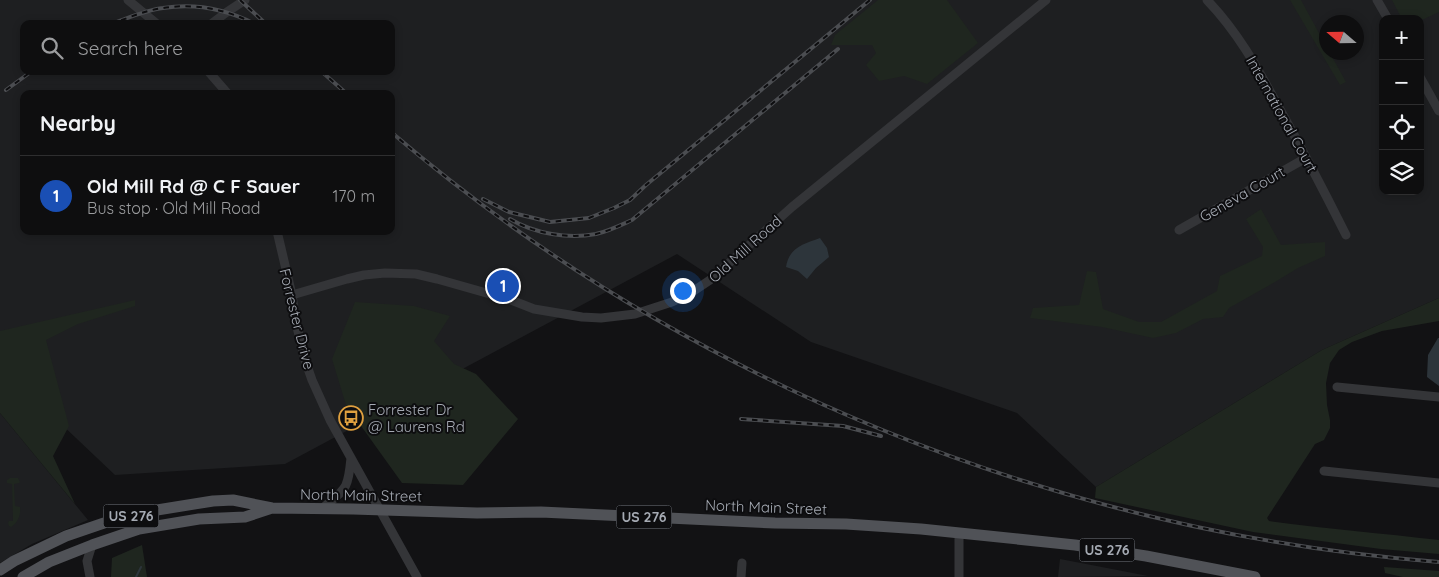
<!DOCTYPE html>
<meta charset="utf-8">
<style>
:root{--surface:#0e0e0f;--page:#171718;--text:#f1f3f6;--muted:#9b9c9e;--line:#2e2e2f;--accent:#2563eb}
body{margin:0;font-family:Quicksand,sans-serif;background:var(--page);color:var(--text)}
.controls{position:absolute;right:15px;top:15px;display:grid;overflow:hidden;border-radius:10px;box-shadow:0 2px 8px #0003}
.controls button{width:45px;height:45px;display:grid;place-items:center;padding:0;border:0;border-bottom:1px solid var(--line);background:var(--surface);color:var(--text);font:25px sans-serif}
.compass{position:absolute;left:1319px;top:15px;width:45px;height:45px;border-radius:50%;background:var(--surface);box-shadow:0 2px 8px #0003;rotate:290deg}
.you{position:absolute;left:682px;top:290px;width:18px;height:18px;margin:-12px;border:4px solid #fff;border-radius:50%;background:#1a73e8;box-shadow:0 0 0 8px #1a73e833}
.badge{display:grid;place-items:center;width:32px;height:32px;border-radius:50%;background:var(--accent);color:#fff;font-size:16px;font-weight:700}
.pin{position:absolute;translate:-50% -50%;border:2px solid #fff;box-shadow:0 1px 5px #0006}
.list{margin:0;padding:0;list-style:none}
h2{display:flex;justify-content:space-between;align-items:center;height:65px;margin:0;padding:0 20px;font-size:21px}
h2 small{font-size:16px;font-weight:400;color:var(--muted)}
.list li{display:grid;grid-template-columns:32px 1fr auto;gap:15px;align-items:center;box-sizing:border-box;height:80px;padding:0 20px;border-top:1px solid var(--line)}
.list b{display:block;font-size:19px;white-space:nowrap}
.list p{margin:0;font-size:16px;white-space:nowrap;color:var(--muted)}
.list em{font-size:16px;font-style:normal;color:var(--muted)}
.icon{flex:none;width:28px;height:28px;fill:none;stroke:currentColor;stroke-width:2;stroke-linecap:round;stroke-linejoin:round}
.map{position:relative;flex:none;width:1439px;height:577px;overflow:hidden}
.search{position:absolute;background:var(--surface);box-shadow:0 2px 8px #0003;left:20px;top:20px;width:375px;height:55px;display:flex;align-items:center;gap:12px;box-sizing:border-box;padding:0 18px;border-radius:10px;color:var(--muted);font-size:19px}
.panel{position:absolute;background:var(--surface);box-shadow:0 2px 8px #0003;left:20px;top:90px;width:375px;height:145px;border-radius:10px}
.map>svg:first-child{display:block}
</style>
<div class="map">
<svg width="1439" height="577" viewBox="0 0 1439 577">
<rect width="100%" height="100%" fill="#121214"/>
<path fill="#1e1f21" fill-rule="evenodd" d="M0 0H1439V298L1322 350 1096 487 1017 413 811 342 677 254 285 464 115 475 0 366ZM1383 19H1420V191H1383ZM1326 22H1356V52H1326ZM24 24H391V71H24ZM24 94H391V231H24Z
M0 413 88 520 32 544 0 563Z
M1060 559 1107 568 1148 576 1058 577Z"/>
<path fill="#1f261f" d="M878 0H947L978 43 927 84 904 76 879 81 866 65 876 53 872 45H831L835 35Z
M1290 0H1301L1326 46V52L1330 53 1346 82 1340 85Z
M1392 0H1439V12L1424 19H1402Z
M1261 209 1281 245 1325 242V256L1298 268 1275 282 1229 308 1223 317 1203 319 1176 333 1153 338 1102 327 1030 318 1033 308 1079 305 1087 271 1096 272 1103 309 1139 322H1161L1217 291 1220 276 1262 256 1263 247 1246 219Z
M1439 298V321L1382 331 1352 342 1339 350 1330 363 1326 383 1327 405 1330 420V428L1324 440 1315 444 1267 518 1269 521C1326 529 1382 533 1439 540V554L1381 549 1253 532 1095 498 1096 487 1322 350Z
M135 300V306L78 324 46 340 69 426 53 456 75 504 0 413V331Z
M355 302 414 306 450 316 434 341 454 364 476 374 518 419 463 485 402 483 346 405 332 359Z
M10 478H18L20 482 19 483 14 484 15 506 20 507C21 514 18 523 11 527L9 526 8 523 9 521H13L12 484 7 483V480Z
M142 545 147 577H111L112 558Z
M1384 567 1439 571V577H1403L1385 573Z"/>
<path fill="#2d353b" d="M820 238 827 248 829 257 816 268 807 279 798 271 786 267C789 247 804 244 820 238Z
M1438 338H1439V386L1427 377 1428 355Z"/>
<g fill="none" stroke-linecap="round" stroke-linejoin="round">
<path stroke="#2d353b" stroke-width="2" d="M136 577 141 567"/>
<path stroke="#343538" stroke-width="9" d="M128 0 157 24
M1207 0C1237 31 1257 67 1277 104 1301 147 1324 191 1346 235
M1377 0 1388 19
M211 24 227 12 245 0
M208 71 228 94
M1420 77 1439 111
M1179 230 1306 158
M277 231 292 295 296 323 305 360 312 380 330 420 417 577
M292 295 347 279 364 275 385 273 416 274 437 279 511 300 534 309 582 317 601 318 635 314 672 302 689 294 710 280 792 207 1046 0
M1337 387 1439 397
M1324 471 1439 483
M323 508C346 488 348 490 351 458
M959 533V577
M90 577 87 561 92 545
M741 577 742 563"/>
<path stroke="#505257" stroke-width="11" d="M0 570 14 561 66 536 104 523 157 510 213 501 233 500 272 508 353 509 477 513 541 512 775 523 846 524 921 529 1075 545 1146 556 1255 577
M23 577 49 562 92 545 139 529 199 519 245 517 272 508"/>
<g stroke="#4b4d51" stroke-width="4">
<path id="rail" d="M240 0 266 24
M111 24C128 18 146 10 163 8 195 3 226 9 255 24
M321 71 347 94
M6 90 32 71
M391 132C684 382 1056 532 1439 562
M483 199 509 212 550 222 589 218 614 208 630 200 646 185 870 0
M510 219C535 234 568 239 596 234 609 231 621 225 632 220L838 49
M741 419 843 426 881 436"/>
</g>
<use href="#rail" stroke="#0d0d0f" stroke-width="2" stroke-dasharray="5.5" stroke-linecap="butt"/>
</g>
<defs>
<g id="bus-ring" transform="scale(1.25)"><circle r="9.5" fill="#0d0d0f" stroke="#dfa03f" stroke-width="1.5"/><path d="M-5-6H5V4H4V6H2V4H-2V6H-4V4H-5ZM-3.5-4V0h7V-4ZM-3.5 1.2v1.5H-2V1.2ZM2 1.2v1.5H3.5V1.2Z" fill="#dfa03f"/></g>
</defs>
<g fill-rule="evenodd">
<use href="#bus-ring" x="351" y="418"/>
</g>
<g text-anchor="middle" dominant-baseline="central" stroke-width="4" stroke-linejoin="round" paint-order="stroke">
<g fill="#0d0d0f" stroke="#777b82" stroke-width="1">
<rect x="103.5" y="504.5" width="55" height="23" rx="4"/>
<rect x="616.5" y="505.5" width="55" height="23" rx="4"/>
<rect x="1079.5" y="538.5" width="55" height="23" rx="4"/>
</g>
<g font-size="14" font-weight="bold" fill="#a5aab3">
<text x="131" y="516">US 276</text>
<text x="644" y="517">US 276</text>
<text x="1107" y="550">US 276</text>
</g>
<g font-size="15" fill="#a5aab3" stroke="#0d0d0f">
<text transform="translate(1282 114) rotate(61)">International Court</text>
<text transform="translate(1242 194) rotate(-30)">Geneva Court</text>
<text transform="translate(745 249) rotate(-42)">Old Mill Road</text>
<text transform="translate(297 319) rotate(76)">Forrester Drive</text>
<text transform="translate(361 495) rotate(1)">North Main Street</text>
<text transform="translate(766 507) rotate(2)">North Main Street</text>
</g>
<g font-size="15" fill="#a5aab3" stroke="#0d0d0f" text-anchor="start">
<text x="368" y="409">Forrester Dr<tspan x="368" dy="17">@ Laurens Rd</tspan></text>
</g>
</g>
</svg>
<div class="controls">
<button>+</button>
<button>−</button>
<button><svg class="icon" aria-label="locate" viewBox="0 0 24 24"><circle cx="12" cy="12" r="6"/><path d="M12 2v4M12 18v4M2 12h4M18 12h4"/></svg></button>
<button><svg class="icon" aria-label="layers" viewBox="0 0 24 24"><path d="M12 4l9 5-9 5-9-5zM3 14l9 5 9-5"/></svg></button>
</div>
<svg class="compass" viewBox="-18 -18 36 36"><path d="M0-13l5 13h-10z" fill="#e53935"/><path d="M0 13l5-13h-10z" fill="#9b9c9e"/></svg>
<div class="you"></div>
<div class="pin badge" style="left:503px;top:286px;background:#1a4fb4">1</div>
<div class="search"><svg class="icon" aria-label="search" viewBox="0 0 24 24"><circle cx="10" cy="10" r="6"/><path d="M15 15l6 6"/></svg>Search here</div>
<section class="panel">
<h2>Nearby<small></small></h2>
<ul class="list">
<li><span class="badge" style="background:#1a4fb4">1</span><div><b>Old Mill Rd @ C F Sauer</b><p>Bus stop · Old Mill Road</p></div><em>170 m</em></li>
</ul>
</section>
</div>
